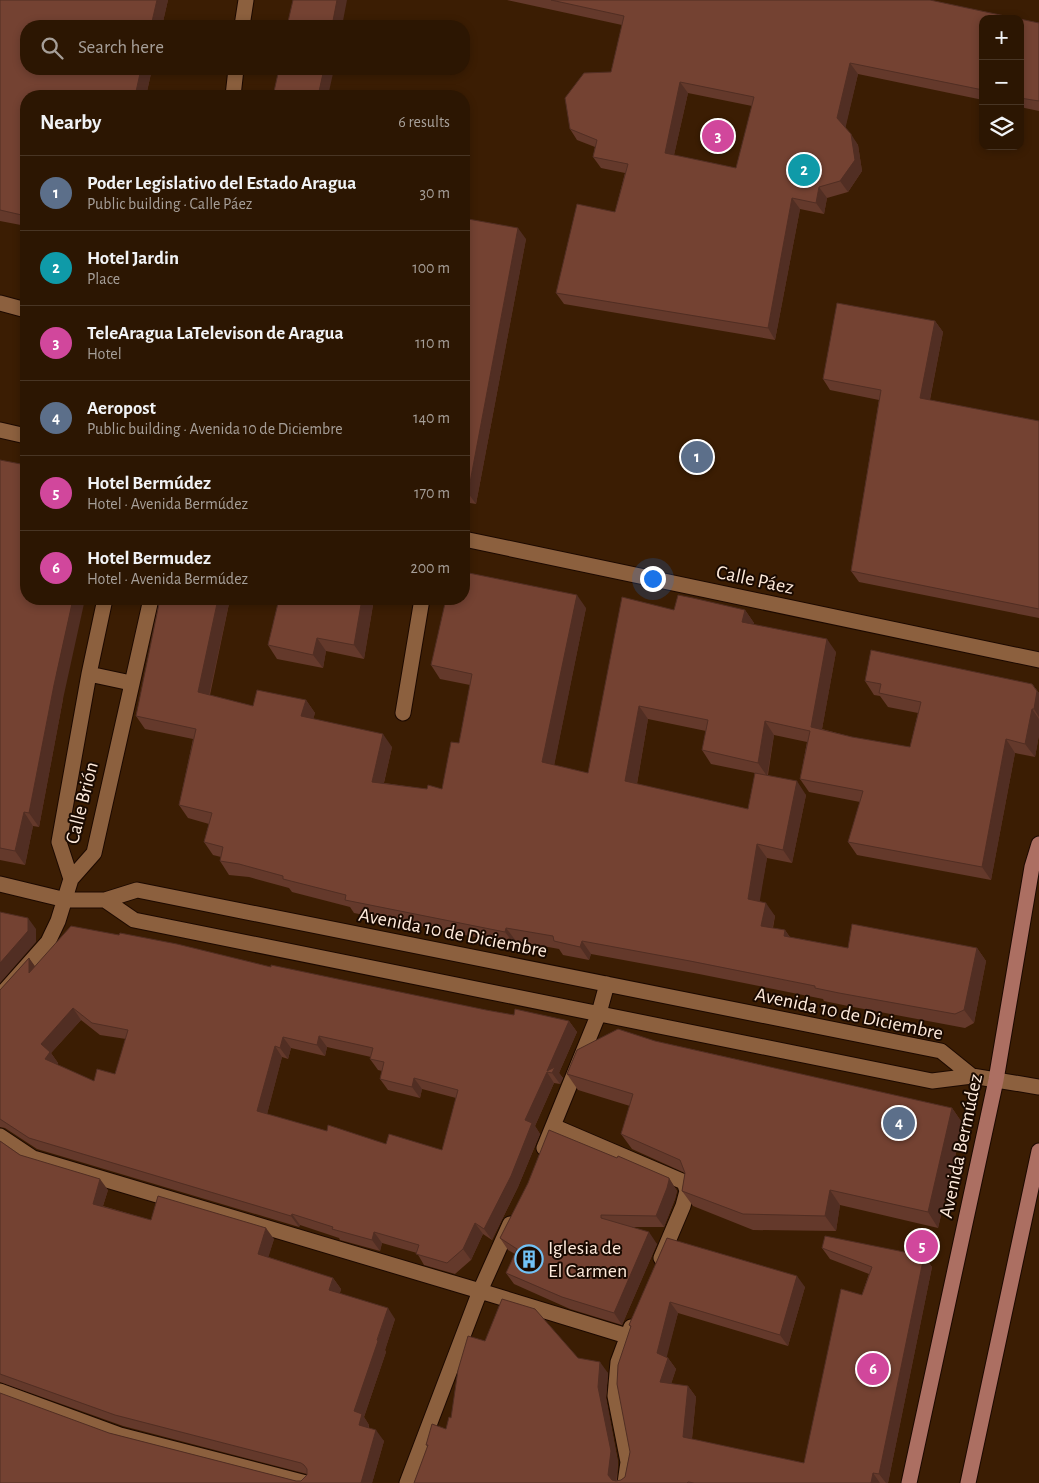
<!DOCTYPE html>
<meta charset="utf-8">
<style>
:root{--surface:#2c1602;--page:#382311;--text:#f1f3f6;--muted:#a69f99;--line:#483524;--accent:#d93025}
body{margin:0;font-family:"Alegreya Sans",sans-serif;background:var(--page);color:var(--text)}
.controls{position:absolute;right:15px;top:15px;display:grid;overflow:hidden;border-radius:10px;box-shadow:0 2px 8px #0003}
.controls button{width:45px;height:45px;display:grid;place-items:center;padding:0;border:0;border-bottom:1px solid var(--line);background:var(--surface);color:var(--text);font:25px sans-serif}
.you{position:absolute;left:652px;top:578px;width:18px;height:18px;margin:-12px;border:4px solid #fff;border-radius:50%;background:#1a73e8;box-shadow:0 0 0 8px #1a73e833}
.badge{display:grid;place-items:center;width:32px;height:32px;border-radius:50%;background:var(--accent);color:#fff;font-size:16px;font-weight:700}
.pin{position:absolute;translate:-50% -50%;border:2px solid #fff;box-shadow:0 1px 5px #0006}
.list{margin:0;padding:0;list-style:none}
h2{display:flex;justify-content:space-between;align-items:center;height:65px;margin:0;padding:0 20px;font-size:21px}
h2 small{font-size:16px;font-weight:400;color:var(--muted)}
.list li{display:grid;grid-template-columns:32px 1fr auto;gap:15px;align-items:center;box-sizing:border-box;height:75px;padding:0 20px;border-top:1px solid var(--line)}
.list b{display:block;font-size:19px;white-space:nowrap}
.list p{margin:0;font-size:16px;white-space:nowrap;color:var(--muted)}
.list em{font-size:16px;font-style:normal;color:var(--muted)}
.icon{flex:none;width:28px;height:28px;fill:none;stroke:currentColor;stroke-width:2;stroke-linecap:round;stroke-linejoin:round}
.map{position:relative;flex:none;width:1039px;height:1483px;overflow:hidden}
.search{position:absolute;background:var(--surface);box-shadow:0 2px 8px #0003;left:20px;top:20px;width:450px;height:55px;display:flex;align-items:center;gap:12px;box-sizing:border-box;padding:0 18px;border-radius:20px;color:var(--muted);font-size:19px}
.panel{position:absolute;background:var(--surface);box-shadow:0 2px 8px #0003;left:20px;top:90px;width:450px;height:515px;border-radius:20px}
.map>svg:first-child{display:block}
</style>
<div class="map">
<svg width="1039" height="1483" viewBox="0 0 1039 1483">
<rect width="100%" height="100%" fill="#3b1d03"/>
<g fill="none" stroke-linecap="round" stroke-linejoin="round">
<g stroke="#1c0900" stroke-width="17">
<path id="lane" d="M0 303 26 310"/>
</g>
<g stroke="#1c0900" stroke-width="17">
<path id="street" d="M242 26 246 0
M233 96 236 69
M0 430 26 436
M464 539 1039 660
M89 674 131 683
M403 713 422 599
M71 879 59 842 89 674 105 599
M0 884 66 900H105L137 890 941 1051 972 1076
M105 900 134 920 932 1081 972 1076 1039 1087
M0 996 48 942 58 921 71 879 94 853 151 599
M553 1126 684 1182 687 1191 683 1206 661 1258
M0 1136 33 1158 480 1291 627 1336
M544 1148 599 1013 607 984
M0 1391 120 1435 306 1483
M407 1483 480 1291 510 1224
M625 1483 628 1462 615 1396 618 1362 631 1327"/>
</g>
<g stroke="#1c0900" stroke-width="17">
<path id="secondary" d="M909 1483 996 1080 1032 867 1039 844
M968 1483 1039 1151"/>
</g>
<use href="#lane" stroke="#8c603e" stroke-width="15"/>
<use href="#street" stroke="#8c603e" stroke-width="15"/>
<use href="#secondary" stroke="#ac6f62" stroke-width="15"/>
</g>
<path fill="#64392b" fill-rule="evenodd" d="M0 0H168L162 26H26V69H152L146 96H26V226L0 221Z
M507 0H930L983 19V100L858 74 845 128 858 145 862 171 848 192 827 198 824 214 800 209 775 340 564 304 556 293 615 212 625 173 601 168 593 157 595 147 577 140 570 129 611 72 622 25ZM688 93 752 106 736 168 674 155Z
M1020 19 1039 23V111L1020 107Z
M464 226 526 239 476 504 464 502Z
M935 321 943 332 930 400 1039 421V618L859 582 851 571 879 400 830 390 823 379Z
M0 460 63 699 39 827 33 826 25 865 0 860Z
M160 599H230L210 695 253 706 306 700 315 713 313 719 392 747 384 783 427 789H442L459 743 470 685 440 679 431 665 586 608 554 765 588 773 674 610H745L754 623V625L836 652 822 729 852 737 910 747 918 713 888 707 880 696 874 695 865 681 1032 684 1039 693V735L1035 757 1015 753 991 880 857 855 848 842 860 802 809 792 800 779 807 742 774 735 768 775 806 795 792 863 767 858 759 901 775 916 773 928 785 930 790 937 848 948H977L986 961 974 1023 965 1028 848 1006 824 1001 823 999 699 974 591 954 589 960 563 955 559 949 516 941 515 945 354 913 350 907 292 892 289 888 249 877 229 875 220 861 221 857 213 855 204 842 209 824 188 818 179 805 193 739 145 729 136 716ZM648 719 706 731 702 750 711 764 755 773 748 809 637 784Z
M279 599H374L364 659 326 651 323 668 277 659 268 645Z
M29 958 35 967H271L486 1010 514 1015 569 1021 577 1032 559 1073 563 1078 560 1084 554 1083 535 1126 540 1134 518 1187 492 1240 483 1234 471 1260 455 1274 424 1265 417 1253 382 1243 380 1251 340 1240 339 1238 300 1225 299 1227 37 1149 5 1128 0 1127V990ZM81 1020 100 1035 126 1039 115 1074 94 1081 57 1065 58 1063 51 1053ZM327 1047 371 1057 370 1059 378 1070 382 1071 380 1079 388 1090 420 1098 422 1089 456 1098 442 1150 386 1144 327 1131 267 1114 282 1057 288 1059 291 1048 325 1056Z
M655 1041 952 1108 963 1124 938 1228 840 1205 836 1231 753 1230 693 1206 682 1191 685 1173 632 1149 621 1134 630 1106 578 1090 567 1074Z
M0 1141 20 1155 108 1190 103 1206 151 1220 274 1239 268 1257 333 1278 341 1289 340 1293 395 1319 385 1350 386 1352 364 1417 369 1425V1428L384 1441 372 1483H0L109 1433 296 1481H301L307 1475V1474L123 1426 0 1382Z
M617 1158 669 1178 677 1191 675 1199 664 1227H629L657 1244 622 1325 570 1309 514 1284 506 1273 515 1254 508 1250 500 1238Z
M667 1238 805 1287 788 1346 678 1313 666 1357 668 1358 676 1369 671 1384 688 1386 696 1397 692 1439 804 1463 869 1274 830 1259 822 1248 924 1256 932 1267 888 1483H414L428 1447 426 1445 446 1429 485 1341 578 1358 608 1373 606 1398 618 1462 617 1481 621 1480 625 1477 630 1452V1326L629 1325Z"/>
<path fill="#512e23" d="M157 0H168L162 26H151Z
M337 0H347L342 26H332Z
M850 63 858 74 845 130 837 118Z
M141 69H152L146 96H135Z
M324 69H334L328 96H318Z
M680 82 688 93 672 164 665 153Z
M851 134 858 145 862 171 848 192 840 181Z
M819 187 827 198 824 214 816 203Z
M792 198 800 209 775 340 768 328Z
M518 228 526 239 476 504 468 493Z
M935 321 943 332 928 409 920 398Z
M577 595 586 608 552 776 542 762Z
M73 599H85L63 699 39 827 29 813 54 685Z
M218 599H230L207 705 198 692Z
M362 599H374L364 659 354 645Z
M745 610 754 623 752 636 742 622Z
M317 638 326 651 323 668 313 655Z
M827 639 836 652 820 740 811 727Z
M1032 684 1039 693V717L1034 709Z
M306 700 315 713 310 730 301 716Z
M639 706 648 719 635 795 625 781Z
M1032 709 1039 719V735L1035 757 1025 744Z
M765 721 774 735 767 776 758 763Z
M383 734 392 747 381 795 372 782Z
M1006 739 1015 753 991 880 982 867Z
M797 781 806 795 792 863 783 850Z
M24 812 33 826 25 865 15 851Z
M757 844 767 858 758 912 748 899Z
M766 903 775 916 770 939 761 926Z
M28 918 36 929V942L0 983V963Z
M506 928 516 941 515 945 505 932Z
M785 930 794 944 784 936Z
M582 941 591 954 589 960 580 947Z
M977 948 986 961 974 1023 964 1010Z
M29 958 37 969 29 973Z
M73 1008 81 1020 51 1053 58 1063 53 1070 45 1059 41 1044Z
M569 1021 577 1032 559 1073 563 1078 560 1084 552 1073 547 1071Z
M319 1036 327 1047 325 1056 317 1045Z
M283 1037 291 1048 288 1059 280 1048Z
M275 1046 282 1057 265 1122 257 1111Z
M547 1072 554 1083 535 1126 540 1134 518 1187 492 1240 484 1229 525 1120Z
M414 1078 422 1089 420 1098 412 1087Z
M952 1108 963 1124 938 1228 928 1212Z
M669 1178 677 1191 675 1199 664 1227 656 1216Z
M100 1179 108 1190 100 1215 93 1204Z
M830 1190 840 1205 836 1231 825 1216Z
M292 1214 300 1225 299 1227 291 1216Z
M475 1223 483 1234 471 1260 463 1249Z
M266 1228 274 1239 266 1265 258 1254Z
M374 1232 382 1243 380 1251 372 1240Z
M649 1232 657 1244 622 1325 614 1313Z
M924 1256 932 1267 888 1483H886L879 1474Z
M797 1276 805 1287 788 1346 780 1335Z
M333 1278 341 1289 337 1301 329 1290Z
M670 1302 678 1313 665 1364 657 1353Z
M388 1308 395 1319 385 1350 386 1352 364 1417 369 1425 366 1436 359 1425 354 1411Z
M668 1358 676 1369 668 1393 660 1382Z
M600 1362 608 1373 606 1398 618 1462 616 1483H614L608 1475 598 1387Z
M688 1386 696 1397 691 1448 683 1437Z
M376 1430 384 1441 372 1483H361Z
M873 1473 880 1483H871Z"/>
<path fill="#744232" stroke="#512e23" fill-rule="evenodd" d="M0 0H157L151 26H26V69H141L135 96H26V216L0 210Z
M293 0H337L332 26H287Z
M551 0H930L1019 19H983V90L850 63 837 118 851 134 855 160 840 181 819 187 816 203 792 198 768 328 556 293 577 204 615 212 628 164 593 157 597 140 570 129 565 98 584 73 611 72 624 16ZM680 82 754 97 736 168 665 153Z
M1020 19 1039 23V101L1020 98Z
M279 69H324L318 96H273Z
M468 219 518 228 468 493 464 492V226Z
M837 303 935 321 920 398 1039 421V609L851 571 881 390 823 379Z
M0 460 26 465V599H73L54 685 29 813 24 812 15 851 0 848Z
M464 572 577 595 542 762 588 773 622 597 674 610 678 595 693 598 745 610 742 622 827 639 811 727 852 737 910 747 921 702 879 693 881 684 865 681 871 650 1032 684 1037 691 1034 709H1032L1025 744 1006 739 982 867 848 842 863 791 800 779 810 731 765 721 758 763 702 750 708 720 639 706 625 781 748 809 755 773 797 781 783 850 757 844 748 899 766 903 761 926 785 930 784 936 848 948 852 924 977 948 964 1010 955 1014 839 993 815 988V986L690 961 582 941 580 947 554 941 553 936 506 928 505 932 345 900 346 895 283 879V876L239 864 220 861 223 847 204 842 212 813 179 805 196 729 136 716 160 599H218L198 692 253 706 257 690 306 700 301 716 383 734 372 782 427 789 428 785 442 789 451 742 459 743 472 674 431 665 446 599H464Z
M279 599H362L354 645 317 638 313 655 268 645Z
M0 912 28 918V931L0 963Z
M71 926 119 935 120 933 177 944 271 967V965L486 1010 514 1015 515 1009 569 1021 547 1071 555 1067 552 1073 547 1072 525 1120 532 1123 511 1176 484 1229 475 1223 463 1249 447 1263 416 1254 419 1245 374 1232 372 1240 332 1229 333 1227 292 1214 291 1216 29 1138 0 1119V990L29 958V973ZM73 1008 92 1023 128 1030 115 1074 97 1069 94 1081 45 1059 50 1052 41 1044ZM319 1036 373 1048 370 1059 384 1062 380 1079 412 1087 414 1078 458 1090 442 1150 389 1134 386 1144 328 1125 327 1131 257 1111 275 1046 280 1048 283 1037 317 1045Z
M618 1029 655 1041 952 1108 928 1212 830 1190 825 1216 743 1214 682 1191 685 1173 680 1160 621 1134 633 1094 567 1074 577 1050Z
M549 1130 617 1158 618 1156 669 1178V1180L667 1188 656 1216 601 1215V1218L649 1232 614 1313 562 1297 506 1273 517 1249 500 1238 528 1183Z
M0 1141 20 1155 100 1179 93 1204 151 1220 158 1196 266 1228 258 1254 333 1278 329 1290 388 1308 377 1340 378 1341 354 1411 362 1414 359 1425 376 1430 361 1483H0V1393L109 1433 296 1481H301L307 1475V1469L304 1465 301 1463 115 1415 0 1374Z
M825 1236 924 1256 879 1474 873 1473 871 1483H694L688 1482 687 1483H414L428 1445H426L432 1424 446 1429 449 1417 451 1418 458 1370 468 1336 485 1341 502 1299 535 1309 578 1358 600 1362 598 1387 611 1451 608 1475 612 1480 616 1481 621 1480 625 1477 630 1452 617 1384 618 1365 631 1326 629 1325 667 1238 797 1276 780 1335 670 1302 657 1353 668 1358 660 1382 688 1386 683 1437 804 1463 841 1289 862 1295 872 1267 822 1248Z"/>
<defs>
<g id="building-ring" transform="scale(1.4375)"><circle r="9.5" fill="#1a0a01" stroke="#71c1f5" stroke-width="1.5"/><path d="M-4-6H4V6H1V3H-1V6H-4ZM-2.5-4.3h1.7v1.8h-1.7ZM.8-4.3h1.7v1.8H.8ZM-2.5-1h1.7V.8h-1.7ZM.8-1h1.7V.8H.8Z" fill="#71c1f5"/></g>
</defs>
<g fill-rule="evenodd">
<use href="#building-ring" x="529" y="1259"/>
</g>
<g text-anchor="middle" dominant-baseline="central" stroke-width="4" stroke-linejoin="round" paint-order="stroke">
<g font-size="20" fill="#feeadb" stroke="#1a0a01">
<text transform="translate(755 580) rotate(12)">Calle Páez</text>
<text transform="translate(82 803) rotate(-76)">Calle Brión</text>
<text transform="translate(453 933) rotate(11)">Avenida 10 de Diciembre</text>
<text transform="translate(849 1014) rotate(12)">Avenida 10 de Diciembre</text>
<text transform="translate(961 1146) rotate(-78)">Avenida Bermúdez</text>
</g>
<g font-size="20" fill="#feeadb" stroke="#1a0a01" text-anchor="start">
<text x="548" y="1248">Iglesia de<tspan x="548" dy="23">El Carmen</tspan></text>
</g>
</g>
</svg>
<div class="controls">
<button>+</button>
<button>−</button>
<button><svg class="icon" aria-label="layers" viewBox="0 0 24 24"><path d="M12 4l9 5-9 5-9-5zM3 14l9 5 9-5"/></svg></button>
</div>
<div class="you"></div>
<div class="pin badge" style="left:697px;top:457px;background:#5c6f8a">1</div>
<div class="pin badge" style="left:804px;top:170px;background:#0f9aa8">2</div>
<div class="pin badge" style="left:718px;top:136px;background:#d1479c">3</div>
<div class="pin badge" style="left:899px;top:1123px;background:#5c6f8a">4</div>
<div class="pin badge" style="left:922px;top:1246px;background:#d1479c">5</div>
<div class="pin badge" style="left:873px;top:1369px;background:#d1479c">6</div>
<div class="search"><svg class="icon" aria-label="search" viewBox="0 0 24 24"><circle cx="10" cy="10" r="6"/><path d="M15 15l6 6"/></svg>Search here</div>
<section class="panel">
<h2>Nearby<small>6 results</small></h2>
<ul class="list">
<li><span class="badge" style="background:#5c6f8a">1</span><div><b>Poder Legislativo del Estado Aragua</b><p>Public building · Calle Páez</p></div><em>30 m</em></li>
<li><span class="badge" style="background:#0f9aa8">2</span><div><b>Hotel Jardin</b><p>Place</p></div><em>100 m</em></li>
<li><span class="badge" style="background:#d1479c">3</span><div><b>TeleAragua LaTelevison de Aragua</b><p>Hotel</p></div><em>110 m</em></li>
<li><span class="badge" style="background:#5c6f8a">4</span><div><b>Aeropost</b><p>Public building · Avenida 10 de Diciembre</p></div><em>140 m</em></li>
<li><span class="badge" style="background:#d1479c">5</span><div><b>Hotel Bermúdez</b><p>Hotel · Avenida Bermúdez</p></div><em>170 m</em></li>
<li><span class="badge" style="background:#d1479c">6</span><div><b>Hotel Bermudez</b><p>Hotel · Avenida Bermúdez</p></div><em>200 m</em></li>
</ul>
</section>
</div>
